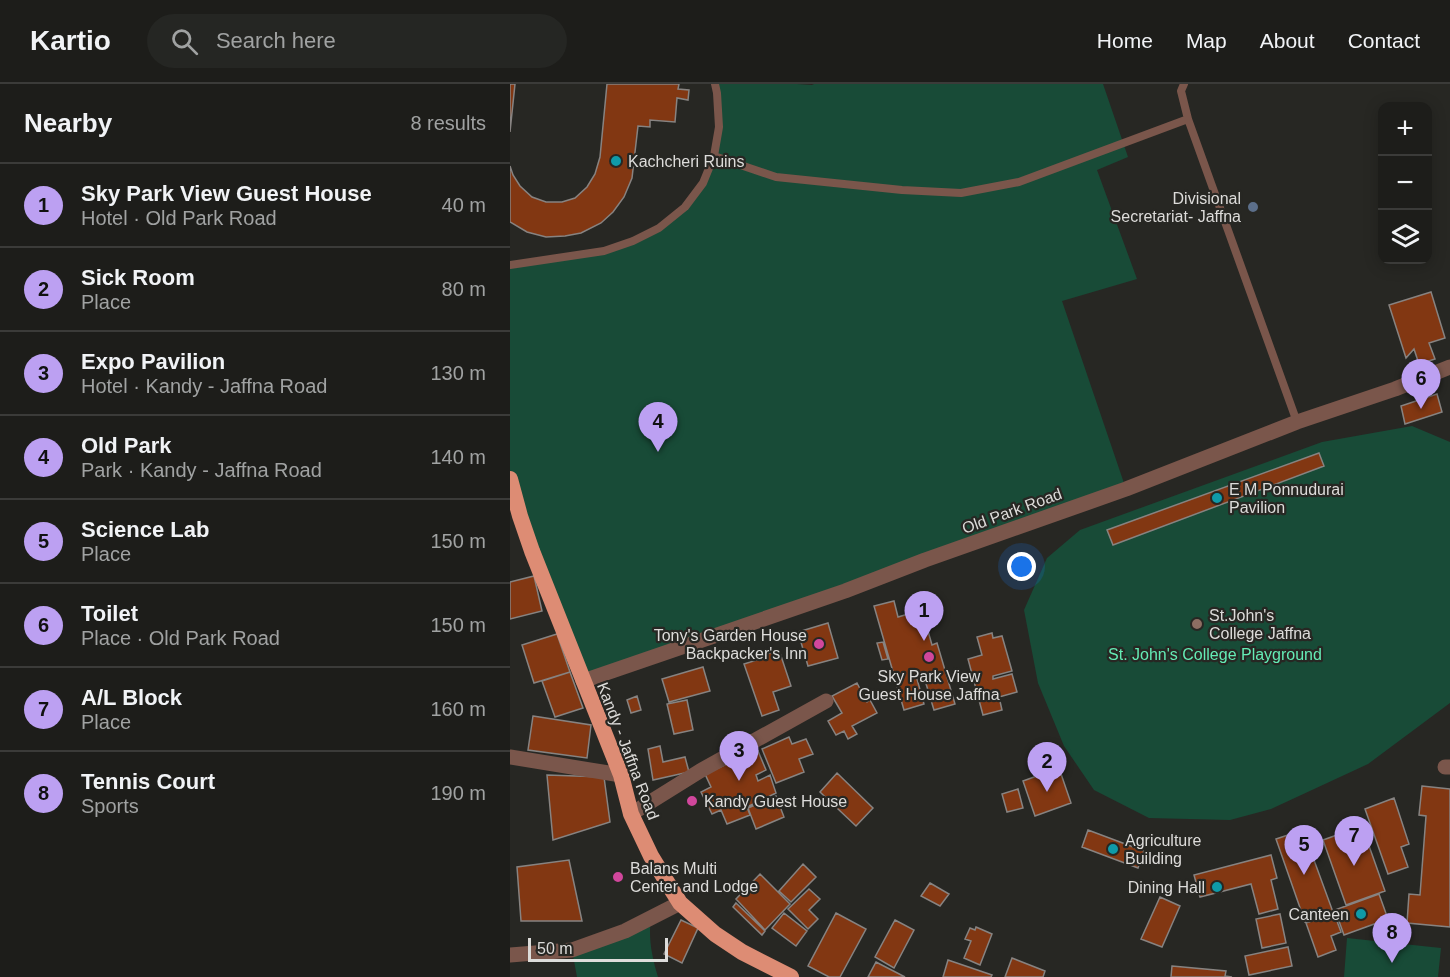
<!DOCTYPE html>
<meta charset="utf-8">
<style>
:root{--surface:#1d1d1a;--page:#252623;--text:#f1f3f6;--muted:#a0a2a2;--line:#3b3b39;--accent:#bca0f2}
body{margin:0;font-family:Arial,sans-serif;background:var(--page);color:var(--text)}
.controls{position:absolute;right:18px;top:18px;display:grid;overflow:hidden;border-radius:12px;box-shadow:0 3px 15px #0003}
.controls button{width:54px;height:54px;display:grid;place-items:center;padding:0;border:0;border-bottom:2px solid var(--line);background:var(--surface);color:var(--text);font:30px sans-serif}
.scale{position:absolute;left:18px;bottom:15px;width:140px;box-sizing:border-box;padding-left:6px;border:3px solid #dddcda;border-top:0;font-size:16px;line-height:21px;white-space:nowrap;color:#dddcda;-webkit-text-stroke:4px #272723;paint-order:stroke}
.you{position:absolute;left:512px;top:483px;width:21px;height:21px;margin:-15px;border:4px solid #fff;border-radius:50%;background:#1a73e8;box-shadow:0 0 0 9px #1a73e833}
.badge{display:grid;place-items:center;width:39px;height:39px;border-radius:50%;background:var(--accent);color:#111;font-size:20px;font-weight:700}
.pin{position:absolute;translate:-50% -50px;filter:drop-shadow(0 2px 3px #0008)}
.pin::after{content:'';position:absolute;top:32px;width:21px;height:18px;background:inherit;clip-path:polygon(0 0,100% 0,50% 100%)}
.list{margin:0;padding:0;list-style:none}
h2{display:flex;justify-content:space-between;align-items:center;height:78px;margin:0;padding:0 24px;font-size:26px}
h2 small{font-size:20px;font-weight:400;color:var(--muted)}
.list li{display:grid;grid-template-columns:39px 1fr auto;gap:18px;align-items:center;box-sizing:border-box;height:84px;padding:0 24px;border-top:2px solid var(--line)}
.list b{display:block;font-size:22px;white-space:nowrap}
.list p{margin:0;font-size:20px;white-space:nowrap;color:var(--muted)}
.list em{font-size:20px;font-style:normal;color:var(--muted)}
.icon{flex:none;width:33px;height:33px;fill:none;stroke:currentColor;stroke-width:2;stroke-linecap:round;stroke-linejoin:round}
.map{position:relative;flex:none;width:940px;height:893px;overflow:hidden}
header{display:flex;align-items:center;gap:36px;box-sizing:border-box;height:84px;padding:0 30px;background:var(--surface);border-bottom:2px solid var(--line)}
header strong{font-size:28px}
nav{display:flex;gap:33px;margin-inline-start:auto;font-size:21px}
.search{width:420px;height:54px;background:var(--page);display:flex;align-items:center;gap:15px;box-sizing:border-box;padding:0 21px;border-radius:33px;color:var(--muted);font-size:22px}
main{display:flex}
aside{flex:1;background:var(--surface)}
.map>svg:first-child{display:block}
</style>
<header>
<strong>Kartio</strong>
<div class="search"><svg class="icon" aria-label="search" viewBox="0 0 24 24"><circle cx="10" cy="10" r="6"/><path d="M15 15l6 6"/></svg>Search here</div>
<nav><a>Home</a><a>Map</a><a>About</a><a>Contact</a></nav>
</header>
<main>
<aside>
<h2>Nearby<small>8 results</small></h2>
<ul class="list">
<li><span class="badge">1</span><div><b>Sky Park View Guest House</b><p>Hotel · Old Park Road</p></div><em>40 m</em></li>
<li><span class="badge">2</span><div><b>Sick Room</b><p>Place</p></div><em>80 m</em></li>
<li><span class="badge">3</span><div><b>Expo Pavilion</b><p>Hotel · Kandy - Jaffna Road</p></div><em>130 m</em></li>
<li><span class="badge">4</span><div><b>Old Park</b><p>Park · Kandy - Jaffna Road</p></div><em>140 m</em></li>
<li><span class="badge">5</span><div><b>Science Lab</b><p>Place</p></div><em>150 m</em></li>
<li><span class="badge">6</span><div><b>Toilet</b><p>Place · Old Park Road</p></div><em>150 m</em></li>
<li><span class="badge">7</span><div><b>A/L Block</b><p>Place</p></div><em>160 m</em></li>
<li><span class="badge">8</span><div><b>Tennis Court</b><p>Sports</p></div><em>190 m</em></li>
</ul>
</aside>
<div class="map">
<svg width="940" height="893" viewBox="0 0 940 893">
<rect width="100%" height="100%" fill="#272723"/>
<path fill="#184b37" d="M205 0H287L302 1 304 0H593L618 73 587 86 627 195 552 217 616 405 73 597 0 395V181L94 167 122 157 175 123 193 99 209 43Z
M902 342 940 358V619L858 680 761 725 720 736 639 734 584 706 554 662 528 599 514 526 537 474 570 446 812 358Z
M141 833C138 854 142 873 148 893H67L62 866Z
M837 854 931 864 928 893H834Z"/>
<path fill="#823712" stroke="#878381" stroke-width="1.5" d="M0 0H5L0 48Z
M97 0H169L168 5 179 6 178 16 167 14 165 38 140 36V43L128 42 122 94 114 113 103 128 91 139 71 149 55 152 36 153 17 148 0 138V82L3 91 10 102 22 113 36 118H52L65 114 77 103 85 90 90 73Z
M921 208 935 254 919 259 925 275 909 280 904 265 896 274 879 221Z
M927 310 932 328 895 340 891 322Z
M809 369 814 382 603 461 597 446Z
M24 492 32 527 0 535V498Z
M384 517 388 533 412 526 422 561 427 559 445 620 424 626 414 593 407 595 414 620 394 626 364 522Z
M318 539 328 574 298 582 288 548Z
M482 549 483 554 492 552 502 587 483 592V595L502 590 507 608 489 613 492 626 473 631 458 575 472 571 467 553Z
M47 550 60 588 24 599 12 561Z
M373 558 378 575 372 576 367 559Z
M269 566 281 602 263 608 269 626 252 632 234 580 250 575V572Z
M193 583 200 607 159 618 152 595Z
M60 588 73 624 45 633 32 597Z
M347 599 357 618 360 616 367 629 342 642 347 650 338 655 334 647 326 651 318 637 332 629 322 612Z
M127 612 131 626 121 629 117 616Z
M177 616 183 646 164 650 157 620Z
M23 632 81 641 77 674 18 666Z
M279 653 282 660 296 655 303 670 289 675 294 688 266 699 252 665Z
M150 662 153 678 175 673 179 688 143 696 138 665Z
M248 667 256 686 246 691 248 697 260 691 266 709 237 723 240 731 217 740 211 726 202 730 191 708 201 703 195 690 237 671V672Z
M549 684 561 719 525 732 513 697Z
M327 689 363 724 346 742 310 708Z
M37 691 94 693 100 738 43 756Z
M912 702 940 705V843L897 839 899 810 910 811 916 732 909 731Z
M508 705 513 724 497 728 492 710Z
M266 712 274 733 246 745 238 724Z
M884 714 899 760 891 763 898 783 878 790 855 725Z
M852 742 875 807 836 821 813 756Z
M578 746 634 767 628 784 572 763Z
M793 746 823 828 795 838 766 755Z
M761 771 767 794 761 796 768 825 749 830 741 800 690 813 684 791Z
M59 776 72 837H11L7 783Z
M293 780 306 793 281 818 269 807Z
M250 790 280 820 255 846 226 815Z
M420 799 439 810 430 822 411 812Z
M299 805 310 815 299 826 308 835 298 845 278 825Z
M869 810 878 835 834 851 825 826Z
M650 813 670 822 652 863 631 855Z
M226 819 255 847 252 851 223 823Z
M274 829 297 847 286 862 262 844Z
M326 829 356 845 330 893H319L298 882Z
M824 829 831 848 821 852 826 866 808 873 796 839Z
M770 830 776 859 752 864 746 835Z
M171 836 188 844 172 879 154 870Z
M385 836 404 846 384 884 365 873Z
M466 843 482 850 470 881 454 874 461 857 455 855 460 844 465 846Z
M778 863 782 882 739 891 735 872Z
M502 874 535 887 533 893H495Z
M438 876 482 891 481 893H433Z
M366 878 395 893H358Z
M662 882 716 887 715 892 722 893H661Z"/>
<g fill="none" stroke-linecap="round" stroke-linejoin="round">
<path stroke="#7a564b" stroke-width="8" d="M674 0 671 7 678 35 787 338
M204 72 266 93 392 106 451 109 509 98 678 35
M0 181 94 167 123 157 149 144 175 123 193 99 204 72 209 43 207 9 205 0"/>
<path stroke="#7a564b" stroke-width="15" d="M73 597 335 507 415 476 616 405 787 338 885 305 940 283
M0 673 111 691
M935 683H940
M121 730 190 687 316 617
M0 871 62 866 115 847 170 819"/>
<path stroke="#dd8c74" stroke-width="16" d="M0 395 10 432 22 467 111 691 121 730 141 772 160 803 170 819 205 850 232 868 281 893"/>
</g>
<g fill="#0f9aa8" stroke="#272723" stroke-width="2">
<circle cx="106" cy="77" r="6"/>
<circle cx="707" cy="414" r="6"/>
<circle cx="603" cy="765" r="6"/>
<circle cx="707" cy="803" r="6"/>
<circle cx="851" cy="830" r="6"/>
</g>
<circle fill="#5c6f8a" stroke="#272723" stroke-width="2" cx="743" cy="123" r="6"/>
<circle fill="#8d6e63" stroke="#272723" stroke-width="2" cx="687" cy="540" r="6"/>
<g fill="#d1479c" stroke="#272723" stroke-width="2">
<circle cx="309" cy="560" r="6"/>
<circle cx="419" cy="573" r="6"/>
<circle cx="182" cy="717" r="6"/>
<circle cx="108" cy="793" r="6"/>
</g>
<g text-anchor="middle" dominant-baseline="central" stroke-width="4.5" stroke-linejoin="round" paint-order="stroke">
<g font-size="16" fill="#dddcda" stroke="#272723" text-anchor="start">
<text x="118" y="77">Kachcheri Ruins</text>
<text x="731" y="114" text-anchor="end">Divisional<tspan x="731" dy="18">Secretariat- Jaffna</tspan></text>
<text x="719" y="405">E M Ponnudurai<tspan x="719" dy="18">Pavilion</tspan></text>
<text x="699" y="531">St.John's<tspan x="699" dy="18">College Jaffna</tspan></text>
<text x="297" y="551" text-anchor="end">Tony's Garden House<tspan x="297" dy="18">Backpacker's Inn</tspan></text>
<text x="419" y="592" text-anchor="middle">Sky Park View<tspan x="419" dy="18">Guest House Jaffna</tspan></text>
<text x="194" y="717">Kandy Guest House</text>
<text x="615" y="756">Agriculture<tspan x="615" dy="18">Building</tspan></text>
<text x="120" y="784">Balans Multi<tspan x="120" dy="18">Center and Lodge</tspan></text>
<text x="695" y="803" text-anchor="end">Dining Hall</text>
<text x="839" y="830" text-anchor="end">Canteen</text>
</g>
<g font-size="16" fill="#dddcda" stroke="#272723">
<text transform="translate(502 427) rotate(-20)">Old Park Road</text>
<text transform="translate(118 667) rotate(69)">Kandy - Jaffna Road</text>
</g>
<g font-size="16" fill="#64ecb5" stroke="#272723">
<text x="705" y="570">St. John's College Playground</text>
</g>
</g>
</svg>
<div class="controls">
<button>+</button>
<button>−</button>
<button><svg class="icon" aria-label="layers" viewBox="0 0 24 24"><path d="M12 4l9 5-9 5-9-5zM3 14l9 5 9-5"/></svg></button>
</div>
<div class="scale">50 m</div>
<div class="you"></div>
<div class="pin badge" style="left:414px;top:557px">1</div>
<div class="pin badge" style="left:537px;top:708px">2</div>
<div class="pin badge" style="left:229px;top:697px">3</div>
<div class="pin badge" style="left:148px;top:368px">4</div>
<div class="pin badge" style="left:794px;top:791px">5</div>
<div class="pin badge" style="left:911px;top:325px">6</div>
<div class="pin badge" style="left:844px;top:782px">7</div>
<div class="pin badge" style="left:882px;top:879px">8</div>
</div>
</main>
